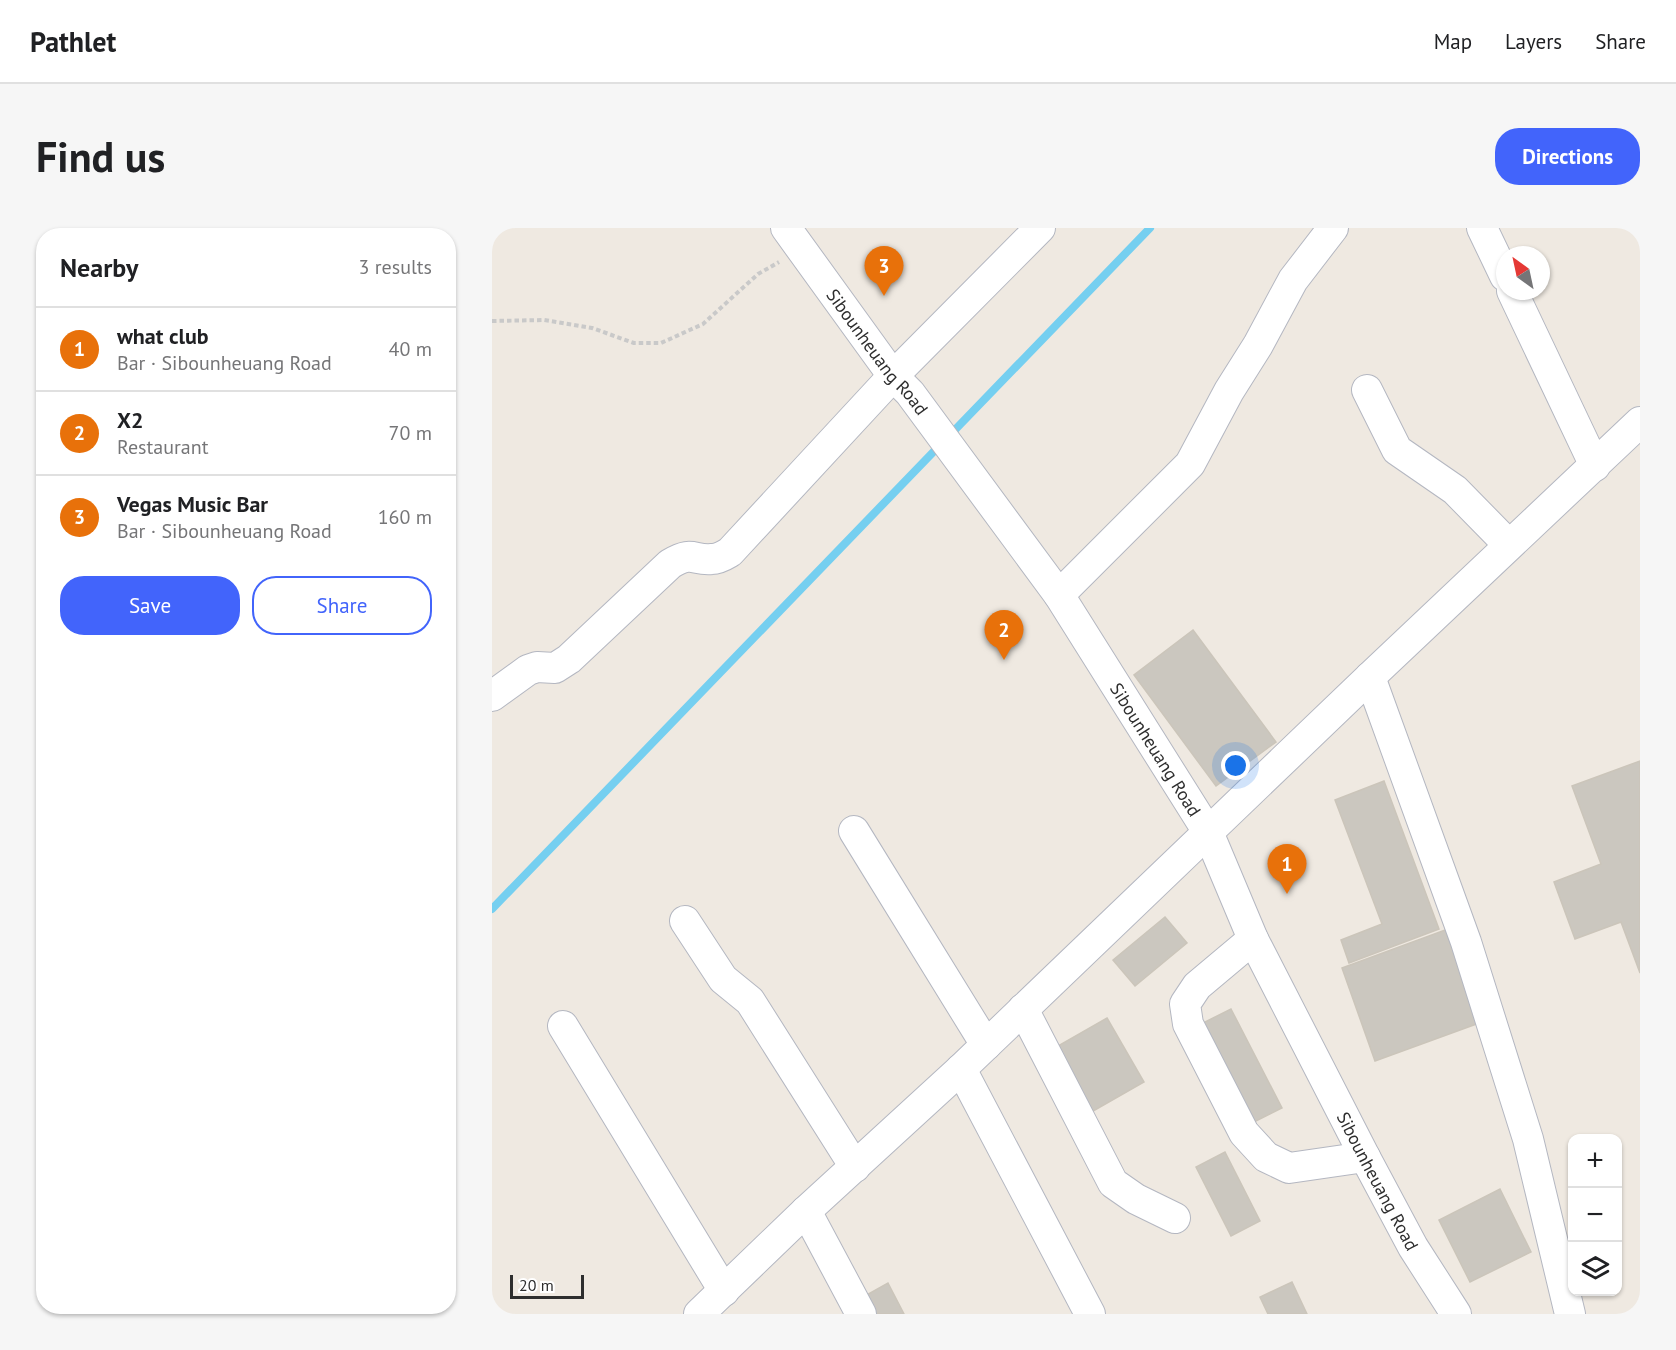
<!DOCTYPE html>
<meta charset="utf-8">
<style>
:root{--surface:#fff;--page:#f6f6f6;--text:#202124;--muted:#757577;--line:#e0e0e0;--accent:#4264fb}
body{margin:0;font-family:"PT Sans",sans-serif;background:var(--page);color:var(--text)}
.controls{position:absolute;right:18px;bottom:18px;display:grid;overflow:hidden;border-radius:12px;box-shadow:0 2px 4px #0004}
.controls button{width:54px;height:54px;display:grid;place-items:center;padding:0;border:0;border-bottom:2px solid var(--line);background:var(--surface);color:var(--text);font:30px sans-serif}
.compass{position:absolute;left:1004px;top:18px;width:54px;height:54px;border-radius:50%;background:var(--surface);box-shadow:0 2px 4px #0004;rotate:327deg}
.scale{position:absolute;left:18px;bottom:15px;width:74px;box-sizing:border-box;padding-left:6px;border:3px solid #2e2e2e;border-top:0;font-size:16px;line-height:21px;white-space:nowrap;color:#2e2e2e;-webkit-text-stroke:4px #fff;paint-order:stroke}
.you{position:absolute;left:744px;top:538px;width:21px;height:21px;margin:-15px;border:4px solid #fff;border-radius:50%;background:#1a73e8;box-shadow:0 0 0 9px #1a73e833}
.badge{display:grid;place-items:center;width:39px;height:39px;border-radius:50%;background:var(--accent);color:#fff;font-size:20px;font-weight:700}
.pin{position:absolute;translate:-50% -50px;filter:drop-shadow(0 2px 3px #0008)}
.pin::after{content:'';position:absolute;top:32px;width:21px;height:18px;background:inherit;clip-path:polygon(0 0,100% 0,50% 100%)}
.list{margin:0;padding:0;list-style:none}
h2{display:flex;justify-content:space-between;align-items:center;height:78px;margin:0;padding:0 24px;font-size:26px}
h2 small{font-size:20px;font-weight:400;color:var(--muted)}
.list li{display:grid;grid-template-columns:39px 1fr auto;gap:18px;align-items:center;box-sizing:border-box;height:84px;padding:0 24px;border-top:2px solid var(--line)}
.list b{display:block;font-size:22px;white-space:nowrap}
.list p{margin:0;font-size:20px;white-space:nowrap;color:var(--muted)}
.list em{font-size:20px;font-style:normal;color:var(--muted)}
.actions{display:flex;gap:12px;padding:18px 24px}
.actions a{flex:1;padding:14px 0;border:2px solid var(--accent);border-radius:24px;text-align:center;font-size:21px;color:var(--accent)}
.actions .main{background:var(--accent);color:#fff}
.icon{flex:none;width:33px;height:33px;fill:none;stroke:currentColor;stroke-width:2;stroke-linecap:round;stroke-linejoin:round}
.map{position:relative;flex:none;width:1148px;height:1086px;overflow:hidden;border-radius:24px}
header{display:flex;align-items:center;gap:36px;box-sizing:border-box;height:84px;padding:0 30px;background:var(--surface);border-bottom:2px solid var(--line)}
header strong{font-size:28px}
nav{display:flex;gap:33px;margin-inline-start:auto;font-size:21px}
.intro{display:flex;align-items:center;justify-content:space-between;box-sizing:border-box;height:144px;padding:0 36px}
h1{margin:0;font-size:42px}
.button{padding:15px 27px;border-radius:24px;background:var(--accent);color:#fff;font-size:21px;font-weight:700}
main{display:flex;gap:36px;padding:0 36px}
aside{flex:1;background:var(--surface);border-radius:24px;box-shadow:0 2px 4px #0004}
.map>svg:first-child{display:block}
</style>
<header>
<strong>Pathlet</strong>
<nav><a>Map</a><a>Layers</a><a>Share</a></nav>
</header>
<div class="intro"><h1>Find us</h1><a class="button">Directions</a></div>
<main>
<aside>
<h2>Nearby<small>3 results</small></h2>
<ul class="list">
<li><span class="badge" style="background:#e8710a">1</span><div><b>what club</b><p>Bar · Sibounheuang Road</p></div><em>40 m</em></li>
<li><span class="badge" style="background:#e8710a">2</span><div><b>X2</b><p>Restaurant</p></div><em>70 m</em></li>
<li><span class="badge" style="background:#e8710a">3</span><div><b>Vegas Music Bar</b><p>Bar · Sibounheuang Road</p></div><em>160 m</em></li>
</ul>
<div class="actions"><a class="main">Save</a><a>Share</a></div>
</aside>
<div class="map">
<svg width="1148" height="1086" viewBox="0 0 1148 1086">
<rect width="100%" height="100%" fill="#efe9e1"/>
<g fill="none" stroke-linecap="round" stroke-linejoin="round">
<path stroke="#75cff0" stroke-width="8" d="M457 208 658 0
M0 681 449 216"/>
</g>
<path fill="#cbc7bf" stroke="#cbc5ba" stroke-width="1.5" d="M701 402 784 514 724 558 642 447Z
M1148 533V745L1129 694 1083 711 1062 654 1109 636 1080 558Z
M892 553 947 701 857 735 849 712 890 696 843 572Z
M673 689 695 715 643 758 621 732Z
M956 701 990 794 883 833 850 740Z
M739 781 790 880 754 898 703 799Z
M615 790 652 854 596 886 559 822Z
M733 924 768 993 739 1008 704 939Z
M1008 961 1039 1024 978 1054 947 992Z
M800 1054 815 1086H776L768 1069Z
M396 1055 412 1086H381L371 1069Z"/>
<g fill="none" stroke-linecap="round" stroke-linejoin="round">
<g stroke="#b4b7c1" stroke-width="32">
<g id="minor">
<path id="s1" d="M294 0 401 148 418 165 567 367 716 604 761 711 873 929 921 1019 964 1086"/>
<path d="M990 0 1013 48"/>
<path d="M1020 63 1103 238"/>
<path d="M875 162 905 222 963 262 1017 317"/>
<path d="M567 367 698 236 737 163 766 117 801 52 841 0"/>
<path d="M878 449 974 714 1036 911 1078 1086"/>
<path d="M0 468 36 442 45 439 63 440 77 431 178 336C201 322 201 333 220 331 227 331 233 327 238 324L401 148 548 0"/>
<path d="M362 603 494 817"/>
<path d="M193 693 231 751 258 773 363 939"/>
<path d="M761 711 705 758 693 776 696 796 752 905 774 929 797 940 873 929"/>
<path d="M531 781 621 955 644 971 683 990"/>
<path d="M71 798 232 1063"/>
<path d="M469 841 598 1086"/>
<path d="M314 983 369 1086"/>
<path d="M207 1086 314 983 469 841 878 449 1148 194"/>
</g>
</g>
<path stroke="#c9c9c9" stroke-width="4" stroke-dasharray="4.5 3" stroke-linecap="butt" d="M0 93 52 92 100 100 142 115H169L211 96 266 46 287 34"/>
<use href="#minor" stroke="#fff" stroke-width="30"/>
</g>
<g text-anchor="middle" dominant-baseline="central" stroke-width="5" stroke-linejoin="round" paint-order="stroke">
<g font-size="18" fill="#2e2e2e" stroke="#fff">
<text stroke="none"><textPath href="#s1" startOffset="154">Sibounheuang Road</textPath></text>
<text stroke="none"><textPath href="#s1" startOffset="640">Sibounheuang Road</textPath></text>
<text stroke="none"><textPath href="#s1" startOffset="1126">Sibounheuang Road</textPath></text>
</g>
</g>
</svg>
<div class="controls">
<button>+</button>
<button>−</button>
<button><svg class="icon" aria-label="layers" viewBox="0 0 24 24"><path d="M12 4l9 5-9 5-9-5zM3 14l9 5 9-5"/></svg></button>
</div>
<svg class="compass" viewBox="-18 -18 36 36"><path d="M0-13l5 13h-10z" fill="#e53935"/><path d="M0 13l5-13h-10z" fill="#757577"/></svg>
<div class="scale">20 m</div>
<div class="you"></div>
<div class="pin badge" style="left:795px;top:666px;background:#e8710a">1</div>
<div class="pin badge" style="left:512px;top:432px;background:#e8710a">2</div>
<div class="pin badge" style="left:392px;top:68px;background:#e8710a">3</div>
</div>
</main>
